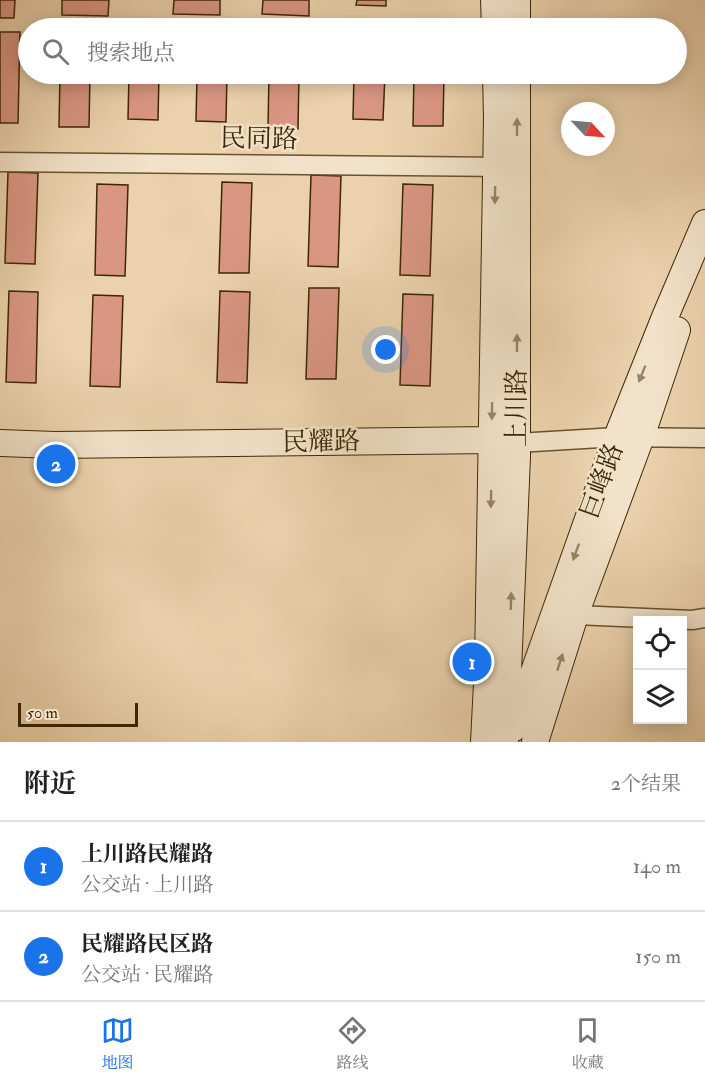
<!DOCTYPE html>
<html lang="zh">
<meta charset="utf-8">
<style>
:root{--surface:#fff;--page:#f2f2f2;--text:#222;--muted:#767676;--line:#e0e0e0;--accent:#1a73e8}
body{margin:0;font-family:"IM FELL Double Pica","Noto Serif SC",serif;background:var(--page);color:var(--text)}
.controls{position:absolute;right:18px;bottom:18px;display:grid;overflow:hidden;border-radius:0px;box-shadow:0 3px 15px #0003}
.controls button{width:54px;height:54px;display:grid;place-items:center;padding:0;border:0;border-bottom:2px solid var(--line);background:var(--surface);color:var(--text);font:30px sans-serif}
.compass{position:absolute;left:561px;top:102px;width:54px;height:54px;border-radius:50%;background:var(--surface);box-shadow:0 3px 15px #0003;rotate:116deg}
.scale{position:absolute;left:18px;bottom:15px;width:120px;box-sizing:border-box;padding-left:6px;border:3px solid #3e2804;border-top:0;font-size:16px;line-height:21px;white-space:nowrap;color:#3e2804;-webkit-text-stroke:4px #f2e2c9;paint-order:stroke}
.you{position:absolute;left:386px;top:350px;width:21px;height:21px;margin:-15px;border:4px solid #fff;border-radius:50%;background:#1a73e8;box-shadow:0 0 0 9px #1a73e833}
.badge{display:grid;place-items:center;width:39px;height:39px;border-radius:50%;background:var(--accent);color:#fff;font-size:20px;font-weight:700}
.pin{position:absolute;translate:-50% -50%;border:3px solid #fff;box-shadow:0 2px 6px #0006}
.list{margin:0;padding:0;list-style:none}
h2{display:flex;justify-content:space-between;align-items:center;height:78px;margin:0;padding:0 24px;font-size:26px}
h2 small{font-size:20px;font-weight:400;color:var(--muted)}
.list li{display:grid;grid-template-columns:39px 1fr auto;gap:18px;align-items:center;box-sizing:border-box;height:90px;padding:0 24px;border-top:2px solid var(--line)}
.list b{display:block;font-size:22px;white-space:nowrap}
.list p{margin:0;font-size:20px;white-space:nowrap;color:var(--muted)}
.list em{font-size:20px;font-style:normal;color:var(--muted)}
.icon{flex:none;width:33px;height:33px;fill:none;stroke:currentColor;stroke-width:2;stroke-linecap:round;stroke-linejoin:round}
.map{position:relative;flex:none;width:705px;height:742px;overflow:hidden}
.search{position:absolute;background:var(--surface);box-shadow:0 3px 15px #0003;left:18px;right:18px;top:18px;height:66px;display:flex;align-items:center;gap:15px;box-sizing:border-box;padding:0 21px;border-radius:33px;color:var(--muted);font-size:22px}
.sheet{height:258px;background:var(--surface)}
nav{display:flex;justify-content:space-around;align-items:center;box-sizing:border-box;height:84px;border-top:2px solid var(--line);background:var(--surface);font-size:16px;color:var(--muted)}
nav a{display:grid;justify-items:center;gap:3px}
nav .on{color:var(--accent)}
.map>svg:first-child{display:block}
</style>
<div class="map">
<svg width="705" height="742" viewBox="0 0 705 742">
<rect width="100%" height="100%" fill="#ebd2ac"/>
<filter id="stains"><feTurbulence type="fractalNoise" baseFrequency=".00333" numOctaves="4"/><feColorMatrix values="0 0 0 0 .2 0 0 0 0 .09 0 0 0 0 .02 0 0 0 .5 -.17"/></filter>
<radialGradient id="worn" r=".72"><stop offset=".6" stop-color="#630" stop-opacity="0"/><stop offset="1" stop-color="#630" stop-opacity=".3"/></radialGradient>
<path fill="#d99683" stroke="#3e2804" stroke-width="1.5" d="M0 0H15L14 18H0Z
M62 0H109L108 16 62 15Z
M174 0H220V15L173 14Z
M263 0H309V16L262 14Z
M357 0H386V6L356 5Z
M0 32H20L18 123H0Z
M60 74H90L89 127H59Z
M129 74H159L158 120 128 119Z
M197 74H227L226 122 196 121Z
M269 74H299L298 129 268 128Z
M354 74H385L383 120 353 119Z
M414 74H444L443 126H413Z
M8 172 38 173 35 264 5 263Z
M311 175 341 176 338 267 308 266Z
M222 182 252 183 249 273H219Z
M97 184 128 185 125 276 95 275Z
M403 184 433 185 430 276 400 275Z
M309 288H339L336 379H306Z
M9 291 38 292 36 383 6 382Z
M220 291 250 292 247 383 217 382Z
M403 294 433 295 430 386 400 385Z
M93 295 123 296 120 387 90 386Z"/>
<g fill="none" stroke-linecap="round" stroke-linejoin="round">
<g stroke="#69522e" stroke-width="21">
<path id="street" d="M0 162 508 167
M506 442 517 443 617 437 705 438
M575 615 692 620 705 618"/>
</g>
<g stroke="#3e2804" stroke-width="28">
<path id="secondary" d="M494 0 495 28
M517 28V0
M0 443 55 445 492 440
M514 728 617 437 665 317 705 223
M484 742 488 664 497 118 496 74
M505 742 517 457V74
M535 742 575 615 641 437 677 330"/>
</g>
<use href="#street" stroke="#f2e2c9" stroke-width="18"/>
<use href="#secondary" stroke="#f2e2c9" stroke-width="26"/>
</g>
<defs><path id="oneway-solid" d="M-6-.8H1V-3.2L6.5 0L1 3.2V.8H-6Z" transform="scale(1.5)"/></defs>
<g fill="#988566">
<use href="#oneway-solid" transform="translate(517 127) rotate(-90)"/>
<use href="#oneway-solid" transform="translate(495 195) rotate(91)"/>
<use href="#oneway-solid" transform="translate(517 343) rotate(-90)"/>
<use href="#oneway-solid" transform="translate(642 374) rotate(112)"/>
<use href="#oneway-solid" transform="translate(492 411) rotate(91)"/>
<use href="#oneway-solid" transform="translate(491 499) rotate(91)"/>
<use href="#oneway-solid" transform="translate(576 552) rotate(110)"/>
<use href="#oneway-solid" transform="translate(511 601) rotate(-88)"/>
<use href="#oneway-solid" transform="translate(560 662) rotate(-72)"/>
</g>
<g text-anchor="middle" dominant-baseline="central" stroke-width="5" stroke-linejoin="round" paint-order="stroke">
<g font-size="26" fill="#3e2804" stroke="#f2e2c9">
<text transform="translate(259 139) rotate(1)">民同路</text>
<text transform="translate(517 408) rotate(-90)">上川路</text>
<text transform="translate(321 442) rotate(-1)">民耀路</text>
<text transform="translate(602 481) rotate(-70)">巨峰路</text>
</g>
</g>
<rect width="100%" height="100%" filter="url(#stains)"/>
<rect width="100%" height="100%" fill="url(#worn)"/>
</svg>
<div class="controls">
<button><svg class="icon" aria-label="locate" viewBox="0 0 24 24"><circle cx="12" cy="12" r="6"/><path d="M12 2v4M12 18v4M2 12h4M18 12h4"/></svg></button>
<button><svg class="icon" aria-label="layers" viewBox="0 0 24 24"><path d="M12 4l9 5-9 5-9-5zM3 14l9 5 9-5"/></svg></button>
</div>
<svg class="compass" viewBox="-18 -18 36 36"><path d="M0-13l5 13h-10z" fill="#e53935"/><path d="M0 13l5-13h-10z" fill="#767676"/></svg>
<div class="scale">50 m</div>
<div class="you"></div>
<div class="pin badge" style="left:472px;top:662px">1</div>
<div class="pin badge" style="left:56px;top:464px">2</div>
<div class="search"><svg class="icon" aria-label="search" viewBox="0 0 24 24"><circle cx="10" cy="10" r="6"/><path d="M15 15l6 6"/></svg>搜索地点</div>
</div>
<section class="sheet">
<h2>附近<small>2个结果</small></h2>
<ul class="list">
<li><span class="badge">1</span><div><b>上川路民耀路</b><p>公交站 · 上川路</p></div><em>140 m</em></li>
<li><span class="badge">2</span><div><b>民耀路民区路</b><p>公交站 · 民耀路</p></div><em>150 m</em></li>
</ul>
</section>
<nav>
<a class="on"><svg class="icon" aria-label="map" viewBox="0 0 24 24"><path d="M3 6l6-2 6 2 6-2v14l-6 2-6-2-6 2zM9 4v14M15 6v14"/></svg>地图</a>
<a><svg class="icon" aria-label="directions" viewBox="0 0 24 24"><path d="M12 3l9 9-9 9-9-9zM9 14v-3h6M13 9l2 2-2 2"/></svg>路线</a>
<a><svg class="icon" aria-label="saved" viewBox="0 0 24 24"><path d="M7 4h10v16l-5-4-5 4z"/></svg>收藏</a>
</nav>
